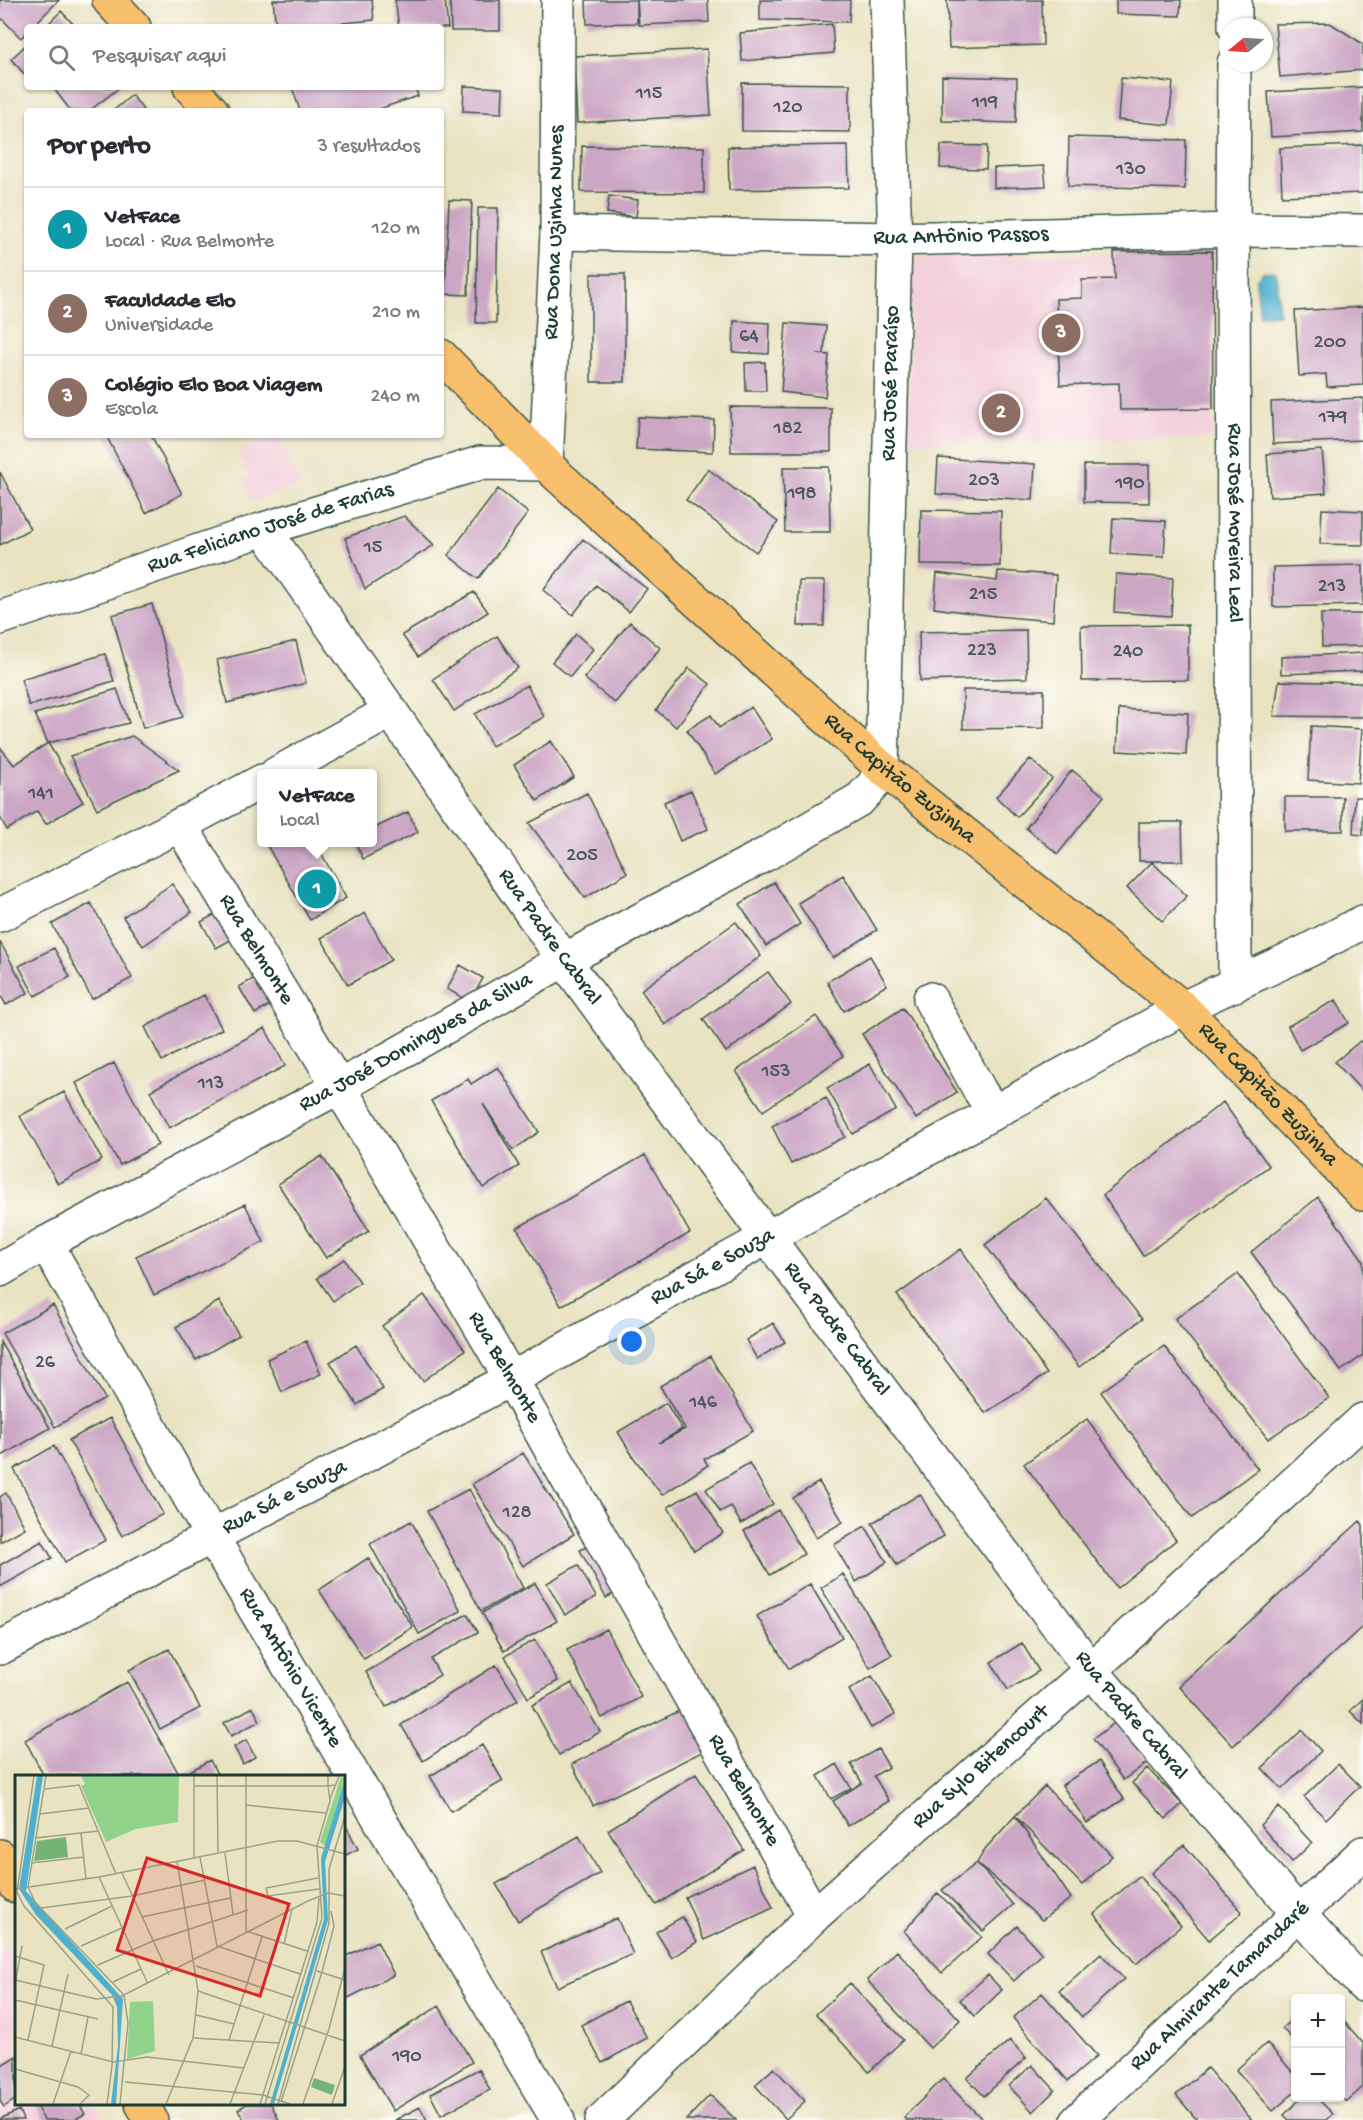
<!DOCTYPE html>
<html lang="pt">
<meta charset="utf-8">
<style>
:root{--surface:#fff;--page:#f7f7f7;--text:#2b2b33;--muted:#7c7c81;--line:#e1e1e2;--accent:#1f6fb2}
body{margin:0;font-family:"Gochi Hand",sans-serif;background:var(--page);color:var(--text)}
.controls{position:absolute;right:18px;bottom:18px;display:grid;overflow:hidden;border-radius:6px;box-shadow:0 2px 4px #0004}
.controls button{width:54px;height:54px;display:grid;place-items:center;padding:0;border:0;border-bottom:2px solid var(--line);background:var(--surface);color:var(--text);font:30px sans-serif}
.compass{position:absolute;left:1219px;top:18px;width:54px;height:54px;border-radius:50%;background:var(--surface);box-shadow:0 2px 4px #0004;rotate:252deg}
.you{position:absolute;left:632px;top:1342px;width:21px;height:21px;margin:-15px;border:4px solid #fff;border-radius:50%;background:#1a73e8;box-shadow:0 0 0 9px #1a73e833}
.badge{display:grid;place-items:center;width:39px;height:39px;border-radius:50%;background:var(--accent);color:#fff;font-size:20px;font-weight:700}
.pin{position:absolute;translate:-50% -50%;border:3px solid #fff;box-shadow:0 2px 6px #0006}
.popup{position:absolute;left:257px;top:769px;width:120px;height:78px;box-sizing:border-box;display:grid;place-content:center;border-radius:6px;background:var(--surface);filter:drop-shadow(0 2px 4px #0005);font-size:20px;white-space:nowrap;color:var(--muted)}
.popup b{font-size:22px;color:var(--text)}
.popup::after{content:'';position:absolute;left:50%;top:100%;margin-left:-12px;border:12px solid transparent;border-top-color:var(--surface)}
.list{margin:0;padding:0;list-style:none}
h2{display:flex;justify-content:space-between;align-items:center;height:78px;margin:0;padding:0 24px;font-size:26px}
h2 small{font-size:20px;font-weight:400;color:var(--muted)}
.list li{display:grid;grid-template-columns:39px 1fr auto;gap:18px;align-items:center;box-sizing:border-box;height:84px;padding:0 24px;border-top:2px solid var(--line)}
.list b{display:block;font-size:22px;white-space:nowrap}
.list p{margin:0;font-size:20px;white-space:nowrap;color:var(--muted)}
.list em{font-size:20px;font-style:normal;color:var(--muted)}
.icon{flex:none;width:33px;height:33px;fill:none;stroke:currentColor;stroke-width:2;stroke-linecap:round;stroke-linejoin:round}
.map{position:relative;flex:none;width:1363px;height:2120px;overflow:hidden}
.search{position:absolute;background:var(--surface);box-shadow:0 2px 4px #0004;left:24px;top:24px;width:420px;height:66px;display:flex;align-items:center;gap:15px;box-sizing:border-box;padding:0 21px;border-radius:6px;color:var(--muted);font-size:22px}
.panel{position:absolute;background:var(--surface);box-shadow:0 2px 4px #0004;left:24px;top:108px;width:420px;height:330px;border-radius:6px}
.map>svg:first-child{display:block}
</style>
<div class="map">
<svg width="1363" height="2120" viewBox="0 0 1363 2120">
<rect width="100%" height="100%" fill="#fdfcf7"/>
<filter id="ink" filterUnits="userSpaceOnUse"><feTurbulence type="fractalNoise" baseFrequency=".0167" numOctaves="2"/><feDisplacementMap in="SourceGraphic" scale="12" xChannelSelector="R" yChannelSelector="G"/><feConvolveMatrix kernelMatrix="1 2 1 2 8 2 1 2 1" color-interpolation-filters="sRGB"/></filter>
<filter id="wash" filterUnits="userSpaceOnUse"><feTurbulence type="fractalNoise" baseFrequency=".008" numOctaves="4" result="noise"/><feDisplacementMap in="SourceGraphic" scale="24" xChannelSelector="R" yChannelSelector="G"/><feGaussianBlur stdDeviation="1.35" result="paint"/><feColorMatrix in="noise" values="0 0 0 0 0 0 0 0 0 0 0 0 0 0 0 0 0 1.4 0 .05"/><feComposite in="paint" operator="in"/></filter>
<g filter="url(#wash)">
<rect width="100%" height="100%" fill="#e9e3c2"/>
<path fill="#f4cfdc" d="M1212 251 1213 438 907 443 913 257Z
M277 435 301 485 251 502 243 480 250 475 236 453Z
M0 1938 16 1967V2104H94L104 2120H0Z"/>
<path fill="#4eb0cd" stroke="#367680" stroke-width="1.5" d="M1276 271 1279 314 1260 315 1256 280 1263 272Z"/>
<g id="blocks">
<path fill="#cca6c5" d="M0 0H59L32 27H27V32L21 38 0 17Z
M273 0H372L374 20 299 27H276Z
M395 0H445L448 28 399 27Z
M450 0H500V31H451Z
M586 0H637V23L587 24Z
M637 0H708L709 22 639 25Z
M760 0H850L849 22 760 20Z
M947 0H1042L1043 45 949 48Z
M1116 0H1181L1180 16 1116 14Z
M61 11 76 27H45Z
M1330 23 1363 44V70L1280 77 1275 24Z
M832 24 834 53 742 61 740 33Z
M27 44V77L11 59Z
M707 49 711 115 577 123 574 56Z
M942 76 1017 78 1016 123 942 121Z
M1121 78 1173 82 1169 125 1118 120Z
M742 83 850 84V132L742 131Z
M464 86 503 88 502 113 463 111Z
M56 87H120L89 111H71L54 89Z
M292 87H415L418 96 373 111H300Z
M1363 87V132L1271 137 1268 92Z
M132 95 144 111H113Z
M1069 137 1186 140 1185 189 1068 186Z
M848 145 849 188 729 190 728 147Z
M941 145 987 146 986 169 940 168Z
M1363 145V193L1282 196 1280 148Z
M582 146 704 147V193L581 192Z
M1044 166 1046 186 994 188V168Z
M609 196 638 200 636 217 607 213Z
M449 200 472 201 468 295 445 294Z
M478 208H498L496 323H476Z
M1212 251 1213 409 1120 410 1119 383 1060 385 1056 299 1082 298V280L1115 279 1114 252Z
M591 274H625V382H591Z
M1363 307V385L1327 387 1326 374 1299 376 1295 311Z
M734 321 770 323 769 354 733 352Z
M786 323 826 326 824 354H817L829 355 825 397 781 392Z
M765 362 766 391H746L745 363Z
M1363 398V440L1273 444 1271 402Z
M730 407 831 408V452H731Z
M638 417 714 420 713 452 636 449Z
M106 435H151L182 494 146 513Z
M1322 450 1326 493 1270 497 1267 454Z
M938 458 1035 464 1033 500 936 494Z
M1084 465H1149V503L1084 502Z
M783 467H829L830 532H785Z
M708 469 778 522 756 552 686 500Z
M0 472 30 529 0 545Z
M498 489 528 513 478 579 448 555Z
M1322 509 1363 511V545L1320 544Z
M921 510 1001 511 1000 566 920 565Z
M404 516 434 545 365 589 345 538Z
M1113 518 1166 521 1164 557 1111 554Z
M583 539 647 589 629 612 596 585 573 615 543 590Z
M1363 565V605L1273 607V567Z
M998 571 1056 575 1053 621 995 616 934 608 937 573 997 581Z
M1116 574 1173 578 1171 616 1114 612Z
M799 581H825L824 626H798Z
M474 592 488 612 418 657 402 635Z
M152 604 183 717 143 728 112 615Z
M1321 614H1363V646L1322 647Z
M630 622 660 648 615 703 584 678Z
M1188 625V680L1082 681 1081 626Z
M1026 630 1027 678 920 681 919 632Z
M576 634 593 649 570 677 552 662Z
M497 636 518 668 454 711 433 679Z
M296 641 306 683 227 703 217 660Z
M1363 653V671L1281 674V657Z
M105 654 114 681 29 706 21 679Z
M689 668 710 684 676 727 656 710Z
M1279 681 1363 683V717L1274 716Z
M527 685 544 717 492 746 475 714Z
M117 689 129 723 48 743 35 714Z
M963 690H1044V728L963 729Z
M751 707 772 739 715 774 687 730 711 715 719 728Z
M1119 709 1188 713 1186 755 1117 751Z
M1311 726 1362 729 1358 783 1308 780Z
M132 736 179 770 97 809 70 756Z
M551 741 574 777 537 801 514 765Z
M48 743 83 802 46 824 37 811 7 830 0 817V747L14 765Z
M1030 759 1052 779 1017 817 996 797Z
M1072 770 1104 796 1058 854 1026 828Z
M691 790 708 829 680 841 664 802Z
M587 793 627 873 585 898 529 823Z
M1285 797H1343V831H1285Z
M1355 797H1363V835L1353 834Z
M408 812 418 832 363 859 355 842H372V829Z
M1139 822H1182L1183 861H1139Z
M265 842H315L346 898 310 920Z
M1152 862 1187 896 1162 921 1127 888Z
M843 875 877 930 833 958 798 903Z
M774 882 800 924 766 946 740 904Z
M172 884 192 912 143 946 123 917Z
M91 903 132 978 92 999 52 924Z
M223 910 238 936 216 948 201 922Z
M365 913 391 960 348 985 321 938Z
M736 922 761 956 665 1025 641 990Z
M0 942 28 993 6 1005 0 994Z
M54 948 70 977 35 996 19 966Z
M870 956 887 985 844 1011 827 982Z
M460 965 483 978 470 1002 447 989Z
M768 972 791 1004 726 1052 703 1019Z
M260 975 275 1002 255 1014 239 987Z
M204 995 222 1029 162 1061 145 1027Z
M1336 1000 1349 1023 1300 1050 1288 1026Z
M903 1008 957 1092 916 1119 862 1034Z
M816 1016 843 1056 763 1111 736 1071Z
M265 1028 285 1066 169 1128 150 1091Z
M1360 1041 1363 1044V1092L1335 1062Z
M114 1063 158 1145 120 1165 76 1083Z
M870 1064 896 1110 853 1134 827 1088Z
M498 1067 539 1132 513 1150 483 1104 519 1166 483 1188 431 1101 468 1079 471 1084Z
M64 1092 102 1160 58 1184 20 1116Z
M826 1098 845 1137 791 1164 772 1126Z
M1223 1102 1269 1166 1143 1256 1103 1195Z
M645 1155 690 1233 561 1306 517 1228Z
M322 1156 369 1231 326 1258 278 1184Z
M1318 1197 1363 1260V1355L1341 1371 1251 1252Z
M1046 1198 1142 1319 1079 1367 985 1245Z
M245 1204 264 1242 154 1295 136 1256Z
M961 1249 1047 1374 985 1413 897 1295Z
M344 1259 360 1282 333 1301 317 1278Z
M1238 1274 1329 1398 1268 1439 1175 1319Z
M424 1295 465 1350 423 1381 382 1326Z
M219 1301 239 1335 196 1360 176 1327Z
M53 1305 105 1399 55 1427 2 1333Z
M773 1323 785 1342 757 1359 746 1340Z
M306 1341 321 1374 282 1392 267 1359Z
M0 1342 50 1428 0 1457Z
M356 1345 383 1389 357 1405 330 1362Z
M1164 1346 1258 1469 1192 1518 1101 1392Z
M710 1356 753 1431 704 1459 708 1465 662 1495 634 1458 618 1432 666 1403 682 1429 659 1443 685 1429 660 1386Z
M110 1418 163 1514 122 1536 69 1440Z
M1087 1419 1176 1540 1117 1588 1024 1464Z
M54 1446 106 1540 65 1562 14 1469Z
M523 1453 574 1534 523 1566 472 1484Z
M749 1463 773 1504 741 1524 731 1506 720 1512 706 1489Z
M819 1482 843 1522 816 1538 793 1498Z
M469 1489 523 1588 481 1611 427 1511Z
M697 1490 723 1533 694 1551 668 1507Z
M6 1493 25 1528 0 1542V1497Z
M920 1494 944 1536 897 1565 872 1523Z
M778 1510 804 1554 770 1575 744 1531Z
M411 1521 461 1611 419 1634 370 1544Z
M1360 1521 1363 1525V1626L1233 1746 1179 1686Z
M865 1526 887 1562 856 1582 834 1545Z
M42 1541 52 1558 0 1587V1565Z
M596 1542 622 1589 606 1598 580 1550Z
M368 1558 413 1627 364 1659 319 1590Z
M578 1565 596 1597 565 1615 547 1583Z
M843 1574 892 1655 870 1668 821 1588Z
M535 1583 557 1621 504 1651 482 1613Z
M810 1584 842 1637 789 1669 757 1616Z
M467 1614 478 1632 431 1659 440 1675 386 1707 366 1672Z
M606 1629 641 1697 602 1718 567 1650Z
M535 1640 558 1681 528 1698 505 1656Z
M1022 1643 1039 1671 1008 1690 991 1662Z
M169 1649 200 1708 160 1729 129 1670Z
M496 1665 518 1700 423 1761 401 1725Z
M872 1676 895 1714 871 1728 849 1690Z
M127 1682 180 1776H44L25 1740Z
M572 1683 600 1732 559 1755 532 1705Z
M1363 1699V1724L1350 1711Z
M689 1706 710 1748 593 1806 572 1764Z
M253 1707 260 1721 231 1736 224 1723Z
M1117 1721 1148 1762 1123 1780 1093 1739Z
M1302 1730 1321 1751 1282 1789 1262 1768Z
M246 1740 255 1757 243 1764 234 1747Z
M482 1745 503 1781 451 1811 430 1776Z
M878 1749 889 1767 874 1776 889 1801 848 1826 833 1801 862 1783 851 1764Z
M210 1760 218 1776H184L183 1775Z
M1099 1761 1124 1799 1087 1823 1062 1785Z
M837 1764 851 1788 831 1799 818 1776Z
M1338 1764 1360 1786 1326 1819 1304 1797Z
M1147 1768 1182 1804 1166 1819 1132 1783Z
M696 1774 744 1850 656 1905 608 1830Z
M1045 1786 1112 1856 1082 1885 1015 1816Z
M1279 1807 1312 1843 1292 1862 1260 1825Z
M1015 1816 1071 1898 1042 1920 977 1863 985 1849Z
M344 1822 358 1849 344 1856Z
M579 1836 600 1873 518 1921 496 1884Z
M1184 1845 1242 1912 1209 1940 1151 1873Z
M977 1863 1013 1905 983 1931 942 1890Z
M753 1865 773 1908 704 1940 685 1897Z
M1139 1876 1181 1926 1136 1964 1094 1914Z
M938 1893 982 1937 942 1973 904 1931Z
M682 1917 697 1942 672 1958 656 1932Z
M617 1918 633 1954 557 1987 541 1952Z
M1017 1926 1042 1954 1014 1981 988 1954Z
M377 1941 394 1975 344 2000V1957Z
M897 1951 960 2020 930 2048 867 1980Z
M1101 1954 1124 1979 1082 2017 1059 1991Z
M988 1975 1002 1990 975 2016 960 2000Z
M850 1983 903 2040 869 2072 816 2014Z
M1042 1993 1097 2056 1068 2081 1013 2018Z
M626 2001 647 2038 602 2063 581 2025Z
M439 2006 472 2062 393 2111 360 2055Z
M1296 2016V2043L1282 2028Z
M1340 2017 1363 2043V2087L1346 2102 1340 2096Z
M1010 2040 1026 2058 984 2096 967 2078Z
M1267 2043 1296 2076V2091L1273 2111 1236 2070Z
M16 2056V2099L4 2107 0 2101V2066Z
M1032 2065 1055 2090 1033 2112 1009 2086Z
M774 2068 805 2101 786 2119 755 2085Z
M1207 2068 1252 2120H1197L1176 2095Z
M479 2069 490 2090 441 2115 430 2094Z
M943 2079 983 2120H906L904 2117Z
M710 2095 736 2120H686Z
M1301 2098H1317L1333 2114 1327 2120H1289L1284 2115Z
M35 2104H79L85 2114 74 2120H44Z
M247 2104H271L279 2120H244L238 2109Z
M420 2107 427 2120H395Z
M19 2110 23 2120H0V2119Z"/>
</g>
</g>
<g filter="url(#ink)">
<use href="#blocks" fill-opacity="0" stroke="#3d5649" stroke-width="1.5"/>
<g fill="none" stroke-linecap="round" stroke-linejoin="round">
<g stroke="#3d5649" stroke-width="36">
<g id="minor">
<path d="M1235 27V0"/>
<path id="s1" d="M1234 63 1233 230 1235 985"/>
<path id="s2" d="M557 233 895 239 1233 230 1363 231"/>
<path id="s3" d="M264 529 564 960 767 1237 1091 1670 1299 1914 1363 1985"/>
<path id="s4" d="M0 618 264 529 480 463 546 464 557 233 558 0"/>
<path d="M276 774 391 711"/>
<path id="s5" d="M180 825 359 1120 511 1379 814 1916"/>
<path d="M0 915 180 825 262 781"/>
<path d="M930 999 980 1091 994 1113"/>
<path id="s6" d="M46 1243 212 1537 558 2120"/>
<path id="s7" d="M0 1270 46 1243 339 1087 564 960 766 854 860 799 874 784 882 768 895 239 887 0"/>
<path id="s8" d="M0 1648 511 1379 1183 1008 1307 951 1363 922"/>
<path id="s9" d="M602 2120 814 1916 1091 1670 1363 1420"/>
<path id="s10" d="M1078 2120 1363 1853"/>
</g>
</g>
<g stroke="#3d5649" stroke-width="36">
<g id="major">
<path d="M109 0 134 27"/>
<path d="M190 87 212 111"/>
<path id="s11" d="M441 356 556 474 882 768 1183 1008 1363 1194"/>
<path d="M0 1856 16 1886"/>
<path d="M142 2104 151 2120"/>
</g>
</g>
<use href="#minor" stroke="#fff" stroke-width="33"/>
<use href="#major" stroke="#f8bf6c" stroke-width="33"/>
</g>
</g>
<g text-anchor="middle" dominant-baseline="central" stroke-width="6" stroke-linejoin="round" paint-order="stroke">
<g font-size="20" fill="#4a5758">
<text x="649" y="94">115</text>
<text x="985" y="103">119</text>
<text x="788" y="108">120</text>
<text x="1131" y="170">130</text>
<text x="749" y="337">64</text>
<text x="1330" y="343">200</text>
<text x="1333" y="418">179</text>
<text x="788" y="429">182</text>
<text x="984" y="481">203</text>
<text x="1130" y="484">190</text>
<text x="802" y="494">198</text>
<text x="373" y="548">15</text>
<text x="1332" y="587">213</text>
<text x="983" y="595">215</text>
<text x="982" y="651">223</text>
<text x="1128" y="652">240</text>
<text x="41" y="794">141</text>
<text x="582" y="856">205</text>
<text x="776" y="1072">153</text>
<text x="211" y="1084">113</text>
<text x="45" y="1363">26</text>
<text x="703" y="1403">146</text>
<text x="517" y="1513">128</text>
<text x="407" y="2057">190</text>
</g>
<g font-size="22" fill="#1f3d34" stroke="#fdfcf7">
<text stroke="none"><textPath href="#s4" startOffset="802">Rua Dona Uzinha Nunes</textPath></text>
<text stroke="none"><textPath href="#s2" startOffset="404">Rua Antônio Passos</textPath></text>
<text stroke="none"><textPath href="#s7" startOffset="1404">Rua José Paraíso</textPath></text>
<text stroke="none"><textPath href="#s1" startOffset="460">Rua José Moreira Leal</textPath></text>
<text stroke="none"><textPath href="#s4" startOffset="285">Rua Feliciano José de Farias</textPath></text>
<text stroke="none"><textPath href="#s11" startOffset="624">Rua Capitão Zuzinha</textPath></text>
<text stroke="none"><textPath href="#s3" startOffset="498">Rua Padre Cabral</textPath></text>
<text stroke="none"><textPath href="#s5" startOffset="146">Rua Belmonte</textPath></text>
<text stroke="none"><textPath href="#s7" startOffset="474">Rua José Domingues da Silva</textPath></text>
<text stroke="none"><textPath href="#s11" startOffset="1110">Rua Capitão Zuzinha</textPath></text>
<text stroke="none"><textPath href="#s8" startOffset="808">Rua Sá e Souza</textPath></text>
<text stroke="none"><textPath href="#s3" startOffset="984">Rua Padre Cabral</textPath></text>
<text stroke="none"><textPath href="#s5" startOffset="632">Rua Belmonte</textPath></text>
<text stroke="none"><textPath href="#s8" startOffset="322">Rua Sá e Souza</textPath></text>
<text stroke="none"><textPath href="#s6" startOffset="490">Rua Antônio Vicente</textPath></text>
<text stroke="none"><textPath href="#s3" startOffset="1470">Rua Padre Cabral</textPath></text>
<text stroke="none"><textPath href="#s9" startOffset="518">Rua Sylo Bitencourt</textPath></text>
<text stroke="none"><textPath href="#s5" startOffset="1118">Rua Belmonte</textPath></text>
<text stroke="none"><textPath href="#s10" startOffset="195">Rua Almirante Tamandaré</textPath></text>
</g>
</g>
<g transform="translate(15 1775)">
<rect width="330" height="330" fill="#e9e3c2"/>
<path d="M66 1H164L163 47 121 54 91 67 66 11 70 9ZM326 1 330 5 311 71 305 67ZM138 226 140 276 112 284 115 227Z" fill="#91d38a"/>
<path d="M51 62 53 82 19 86 22 66ZM299 303 320 310 317 320 296 312Z" fill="#74b576"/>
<path d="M22 1H28L11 116 108 224 101 329H96L103 271 102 232 97 220 21 140 4 114ZM330 5V22L310 87 313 145 259 329H255L309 144 306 83Z" fill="#4eb0cd"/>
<path fill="none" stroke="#98a189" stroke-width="1.5" d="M19 1 2 117 9 131 98 232 97 291 92 329M31 1 13 112 20 127 109 220 113 248 105 329M179 1V82M202 1 203 77M231 1V156L292 176M179 11H313V1M30 14 64 10 101 99M315 24 324 1M230 30 311 38M25 39 74 33M66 58 71 104M20 63 84 56M210 78 218 139M185 82 202 171 285 199M303 86 302 71 315 26 313 11 321 10M16 88 69 82M107 98 154 200M84 102 132 207M303 103 251 113 253 121 304 114M0 114 84 102 263 66H282L330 79M26 133 117 121 190 105M127 142 215 123M50 154 97 131M269 169 277 134M66 171 107 153M0 181 29 190 13 265M83 190 138 166 233 135M181 191 279 223M302 196 330 205M0 205 81 224 107 221 293 126 313 118 330 121M98 207 126 194M0 209 7 171M183 216 330 266M0 225 83 244M181 240 219 249M0 262 98 287 132 282 229 293M179 263 264 268M214 265 247 162M37 271 53 199M66 279 73 242M0 294 63 312 74 320 65 329M110 307 248 320 275 329M266 327 307 197 319 151 316 136M38 329 56 276M151 329 178 263 183 216 162 86M215 329 249 240M245 329 302 147 304 123M250 329 307 143 303 85M263 329 314 148V94L330 41M288 329 314 254 330 193M317 329 330 291"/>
<path fill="#d62828" fill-opacity="0.15" stroke="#d62828" stroke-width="3" d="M132 83 274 129 245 221 102 175Z"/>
<rect width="330" height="330" fill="none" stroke="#1f3d34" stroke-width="3"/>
</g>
</svg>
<div class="controls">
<button>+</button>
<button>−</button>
</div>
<svg class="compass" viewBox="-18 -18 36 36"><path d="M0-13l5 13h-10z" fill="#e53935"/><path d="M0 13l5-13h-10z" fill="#7c7c81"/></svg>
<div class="you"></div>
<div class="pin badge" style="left:317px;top:889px;background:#0f9aa8">1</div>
<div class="popup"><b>VetFace</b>Local</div>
<div class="pin badge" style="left:1001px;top:413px;background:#8d6e63">2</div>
<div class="pin badge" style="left:1061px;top:333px;background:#8d6e63">3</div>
<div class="search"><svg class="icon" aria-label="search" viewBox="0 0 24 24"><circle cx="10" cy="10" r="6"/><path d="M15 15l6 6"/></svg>Pesquisar aqui</div>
<section class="panel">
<h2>Por perto<small>3 resultados</small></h2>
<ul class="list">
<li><span class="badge" style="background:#0f9aa8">1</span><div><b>VetFace</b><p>Local · Rua Belmonte</p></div><em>120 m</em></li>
<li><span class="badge" style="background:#8d6e63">2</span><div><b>Faculdade Elo</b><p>Universidade</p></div><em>210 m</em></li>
<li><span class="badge" style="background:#8d6e63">3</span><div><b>Colégio Elo Boa Viagem</b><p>Escola</p></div><em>240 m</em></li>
</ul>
</section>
</div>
